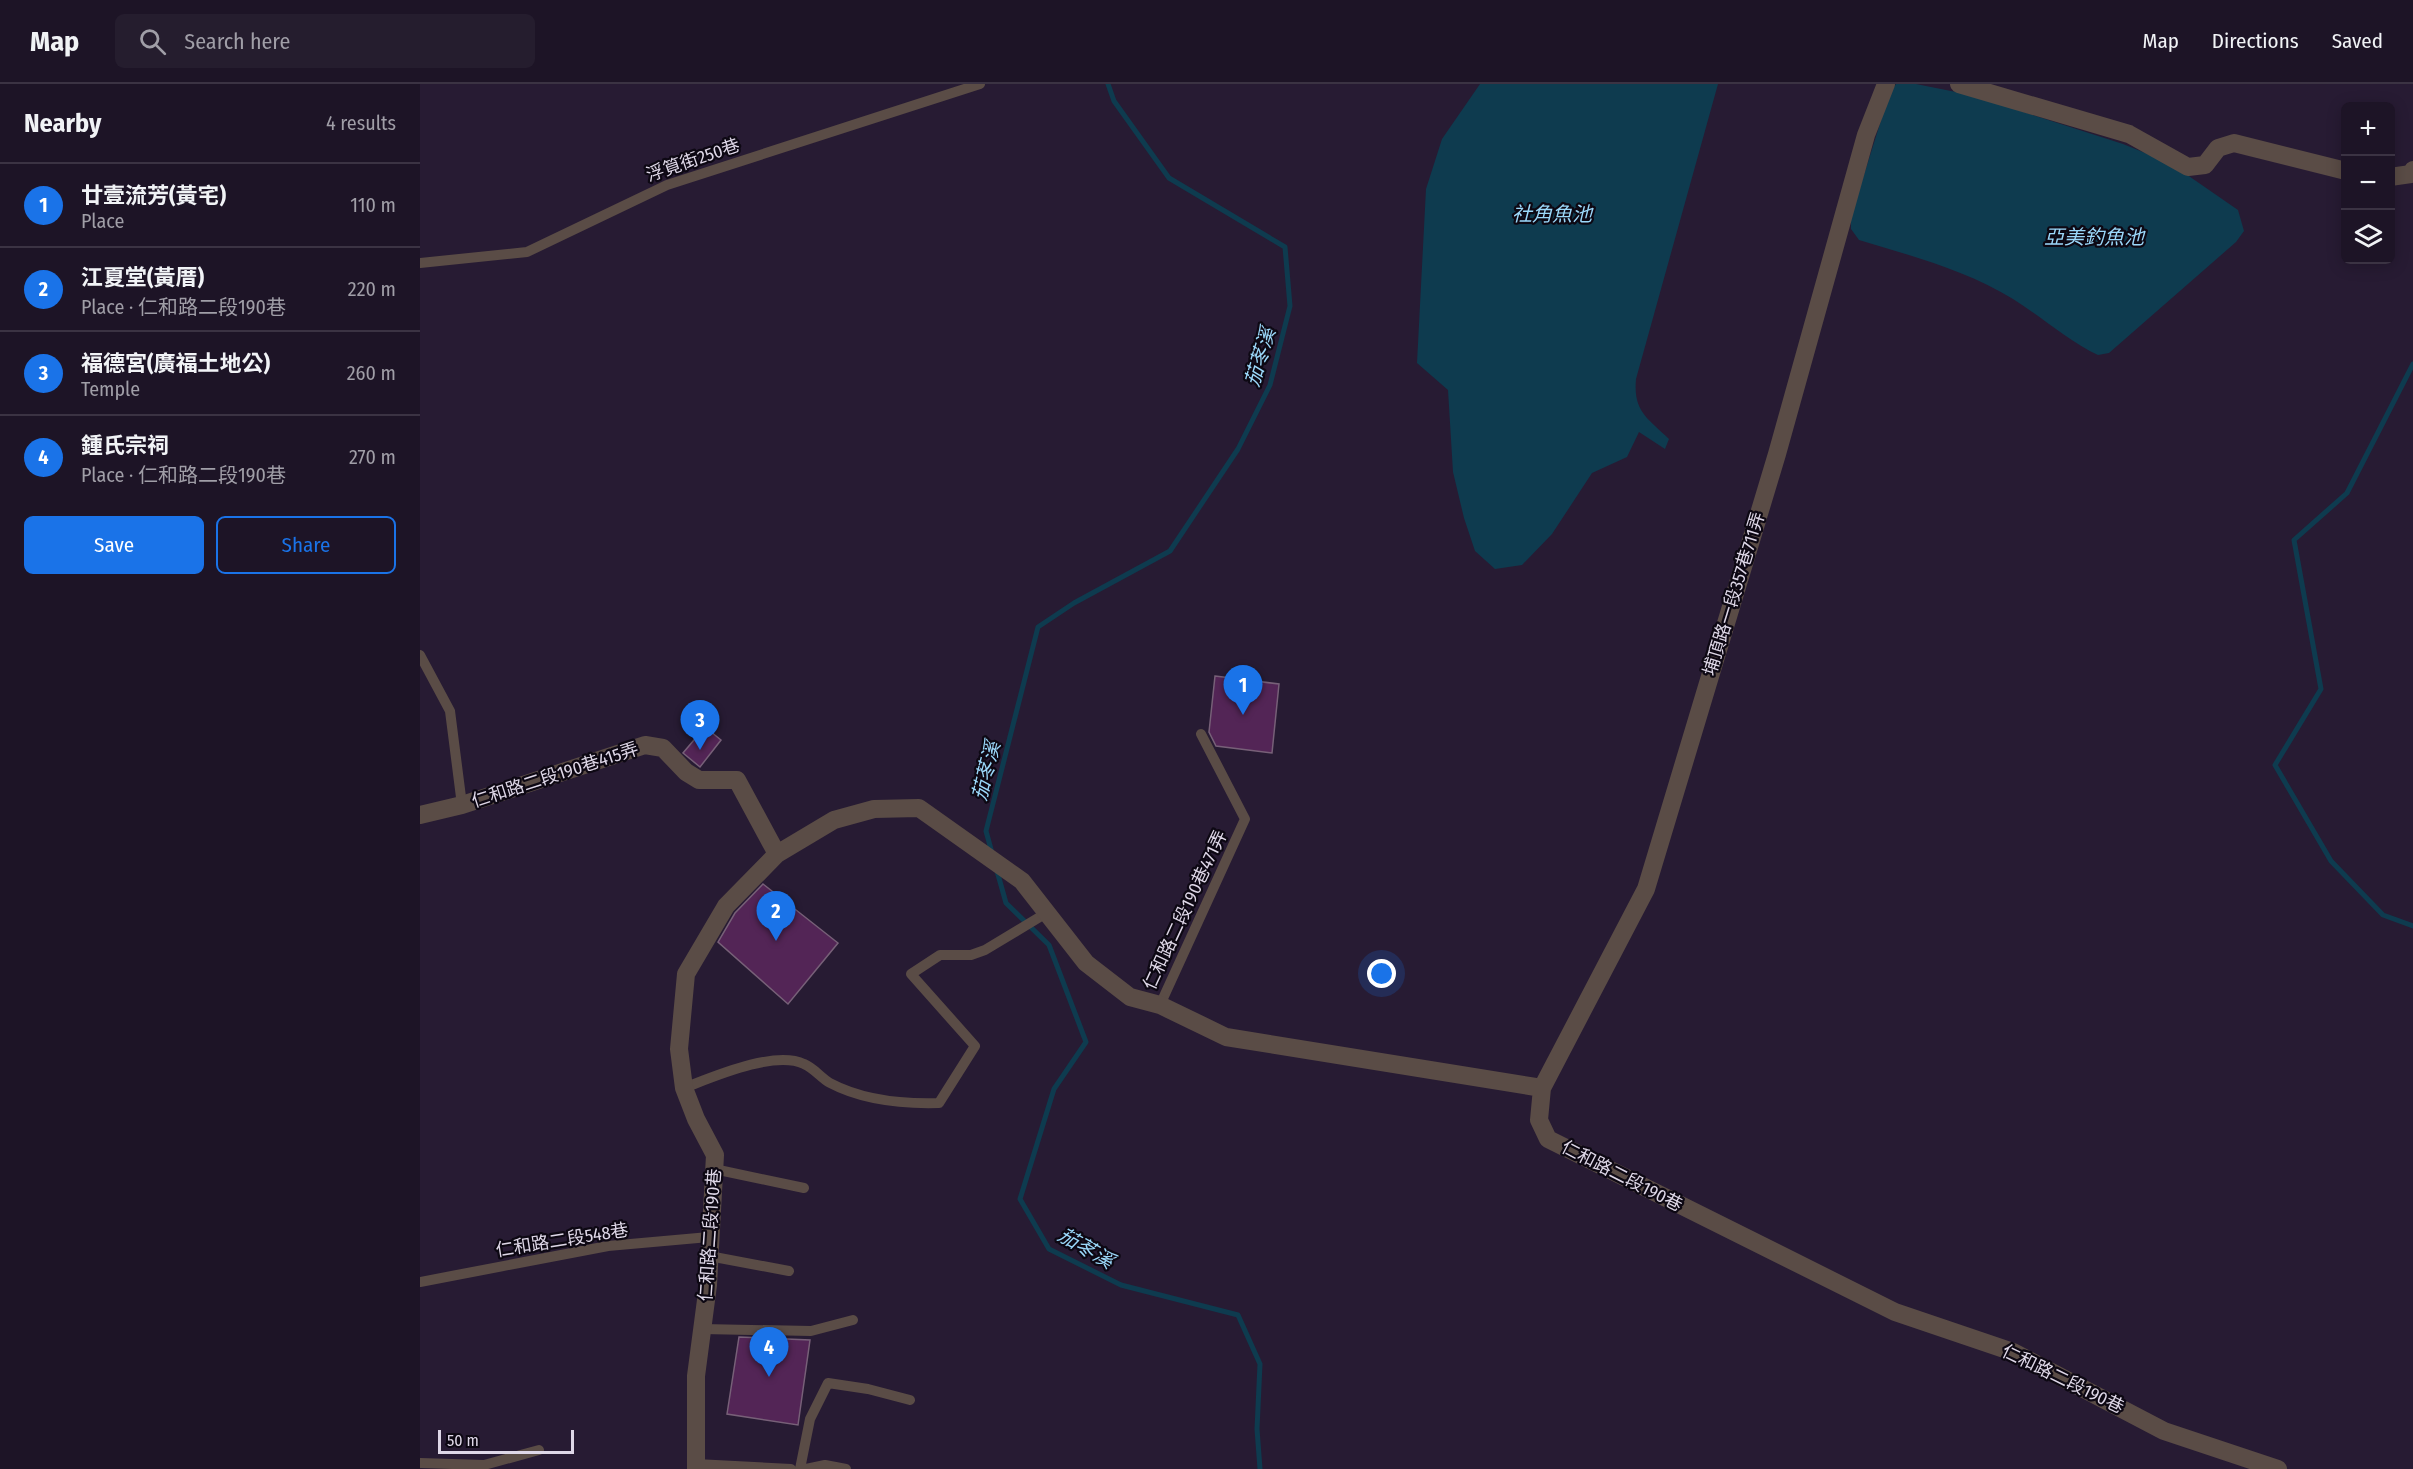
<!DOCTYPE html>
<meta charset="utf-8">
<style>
:root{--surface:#1d1426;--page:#251d2e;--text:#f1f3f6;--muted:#a09ea7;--line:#3b3343;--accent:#1a73e8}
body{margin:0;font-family:"Fira Sans Condensed","Noto Sans TC",sans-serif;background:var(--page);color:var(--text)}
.controls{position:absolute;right:18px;top:18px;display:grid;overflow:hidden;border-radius:9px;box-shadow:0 3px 15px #0003}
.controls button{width:54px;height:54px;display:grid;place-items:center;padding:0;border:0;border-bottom:2px solid var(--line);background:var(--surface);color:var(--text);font:30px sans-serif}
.scale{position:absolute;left:18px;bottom:15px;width:136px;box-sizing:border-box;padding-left:6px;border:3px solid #ded7e7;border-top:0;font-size:16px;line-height:21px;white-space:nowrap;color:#ded7e7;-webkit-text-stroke:4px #0d0813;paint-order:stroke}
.you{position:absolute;left:962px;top:890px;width:21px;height:21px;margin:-15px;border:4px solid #fff;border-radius:50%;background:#1a73e8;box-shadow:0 0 0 9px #1a73e833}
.badge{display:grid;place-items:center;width:39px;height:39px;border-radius:50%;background:var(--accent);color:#fff;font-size:20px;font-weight:700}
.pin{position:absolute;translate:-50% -50px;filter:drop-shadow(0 2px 3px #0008)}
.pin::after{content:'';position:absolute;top:32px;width:21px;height:18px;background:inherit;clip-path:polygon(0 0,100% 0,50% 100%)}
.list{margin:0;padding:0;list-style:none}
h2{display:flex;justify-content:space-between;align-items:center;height:78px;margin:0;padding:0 24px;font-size:26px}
h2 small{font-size:20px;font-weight:400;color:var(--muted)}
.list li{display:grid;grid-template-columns:39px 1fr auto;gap:18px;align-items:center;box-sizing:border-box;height:84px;padding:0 24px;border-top:2px solid var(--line)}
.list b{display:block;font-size:22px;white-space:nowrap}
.list p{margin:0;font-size:20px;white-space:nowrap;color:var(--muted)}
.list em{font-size:20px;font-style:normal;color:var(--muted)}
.actions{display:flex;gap:12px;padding:18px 24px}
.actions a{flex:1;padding:14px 0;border:2px solid var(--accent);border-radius:9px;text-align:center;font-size:21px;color:var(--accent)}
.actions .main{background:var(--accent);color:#fff}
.icon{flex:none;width:33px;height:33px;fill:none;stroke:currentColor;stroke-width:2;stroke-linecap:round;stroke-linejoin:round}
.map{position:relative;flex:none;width:1993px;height:1385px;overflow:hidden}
header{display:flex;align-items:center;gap:36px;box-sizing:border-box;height:84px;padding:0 30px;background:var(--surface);border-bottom:2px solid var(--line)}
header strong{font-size:28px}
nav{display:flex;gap:33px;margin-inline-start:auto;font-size:21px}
.search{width:420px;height:54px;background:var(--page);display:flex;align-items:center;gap:15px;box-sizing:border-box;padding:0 21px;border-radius:9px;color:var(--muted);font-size:22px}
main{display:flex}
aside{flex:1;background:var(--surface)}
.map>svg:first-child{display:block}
</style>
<header>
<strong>Map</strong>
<div class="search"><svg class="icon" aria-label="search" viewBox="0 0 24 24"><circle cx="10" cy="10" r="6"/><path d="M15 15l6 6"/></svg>Search here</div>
<nav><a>Map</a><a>Directions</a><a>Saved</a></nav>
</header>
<main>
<aside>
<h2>Nearby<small>4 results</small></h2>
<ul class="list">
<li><span class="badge">1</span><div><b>廿壹流芳(黃宅)</b><p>Place</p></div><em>110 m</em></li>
<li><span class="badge">2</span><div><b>江夏堂(黃厝)</b><p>Place · 仁和路二段190巷</p></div><em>220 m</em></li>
<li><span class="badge">3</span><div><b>福德宮(廣福土地公)</b><p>Temple</p></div><em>260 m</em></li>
<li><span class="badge">4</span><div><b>鍾氏宗祠</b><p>Place · 仁和路二段190巷</p></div><em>270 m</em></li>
</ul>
<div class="actions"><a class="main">Save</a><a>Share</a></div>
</aside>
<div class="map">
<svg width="1993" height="1385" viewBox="0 0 1993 1385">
<rect width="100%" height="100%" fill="#271b33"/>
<path fill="#0e3b4f" d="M1060 0H1298L1216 295C1213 328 1228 334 1249 355L1245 365 1219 348 1207 373 1172 389 1132 450 1102 481 1075 485 1055 467 1044 434 1033 388 1028 306 997 279 1006 105 1022 55Z
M1476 0H1496L1551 11 1703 60 1750 79 1818 126 1824 147 1816 158 1689 269 1678 271C1648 257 1622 233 1593 215 1546 186 1492 172 1439 156L1431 145V132L1469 11Z"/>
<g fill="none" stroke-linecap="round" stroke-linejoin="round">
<path stroke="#0e3b4f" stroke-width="5" d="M1993 280 1927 409 1874 456 1901 605 1855 681 1911 777 1963 831 1993 842
M572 769 566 747 618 543 654 519 750 467 818 365 850 301 870 222 865 163 749 94 694 17 688 0
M577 787 586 819 629 861 666 958 634 1005 600 1115 629 1165 701 1201 818 1231 840 1280 837 1345 840 1385"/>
</g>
<path fill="#532556" stroke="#776078" stroke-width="1.5" d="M795 592 859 600 852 669 796 662 789 648Z
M285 643 301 656 280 683 263 669Z
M343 800 418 859 368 920 298 858 315 829Z
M319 1253 390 1256 378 1341 307 1330Z"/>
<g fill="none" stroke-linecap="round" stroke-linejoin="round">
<path stroke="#5a4c46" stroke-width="10" d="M0 179 107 168 247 101 560 0
M0 571 30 627 42 721
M740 921 825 735 781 650
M264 1004C293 993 354 966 384 980 394 984 401 994 410 999 442 1016 484 1020 519 1019L555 962 491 890 520 871H551L565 866 628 828
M294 1085 384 1104
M289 1172 369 1187
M0 1198 188 1162 289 1153
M282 1245 391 1247 433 1236
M0 1379 64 1381 119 1366
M276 1380 371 1385
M380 1385 390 1335 408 1299 448 1305 490 1316
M386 1385 405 1381 426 1385"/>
<path stroke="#5a4c46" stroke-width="18" d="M1466 0 1446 51 1357 370 1226 805 1122 1004 1119 1036 1128 1055 1475 1228 1593 1268 1744 1347 1858 1385
M1539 0 1709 50 1768 83 1785 81 1798 64 1814 59 1926 87
M1970 93 1991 90 1993 86
M0 731 42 721 225 661 243 664 266 688 279 696H317L357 770
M276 1385V1292L288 1201 295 1071 276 1035 264 1004 259 965 266 890 306 822 357 770 414 736 454 725 499 724 602 797 666 879 710 913 740 921 806 953 1122 1004"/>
</g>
<g text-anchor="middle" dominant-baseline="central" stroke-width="4.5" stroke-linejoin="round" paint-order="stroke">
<g font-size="18" fill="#ded7e7" stroke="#0d0813">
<text transform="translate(273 76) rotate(-19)">浮筧街250巷</text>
<text transform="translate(1314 510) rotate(-73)">埔頂路一段357巷711弄</text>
<text transform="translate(135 691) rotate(-18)">仁和路二段190巷415弄</text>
<text transform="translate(765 826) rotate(-65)">仁和路二段190巷471弄</text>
<text transform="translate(1202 1092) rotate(27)">仁和路二段190巷</text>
<text transform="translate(290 1151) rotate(-86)">仁和路二段190巷</text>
<text transform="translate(142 1156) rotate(-9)">仁和路二段548巷</text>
<text transform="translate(1643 1295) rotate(26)">仁和路二段190巷</text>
</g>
<g font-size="20" font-style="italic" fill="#9bd8fa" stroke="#0d0813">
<text x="1132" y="130">社角魚池</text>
<text x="1674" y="153">亞美釣魚池</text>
<text transform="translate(840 273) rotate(-73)">茄苳溪</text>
<text transform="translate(566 687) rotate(-76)">茄苳溪</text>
<text transform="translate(666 1164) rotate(30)">茄苳溪</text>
</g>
</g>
</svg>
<div class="controls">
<button>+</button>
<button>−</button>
<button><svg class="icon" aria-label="layers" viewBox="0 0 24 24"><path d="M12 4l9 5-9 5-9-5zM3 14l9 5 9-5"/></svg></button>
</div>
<div class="scale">50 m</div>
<div class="you"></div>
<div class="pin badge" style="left:823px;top:631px">1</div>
<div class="pin badge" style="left:356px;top:857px">2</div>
<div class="pin badge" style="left:280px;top:666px">3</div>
<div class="pin badge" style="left:349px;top:1293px">4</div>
</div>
</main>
